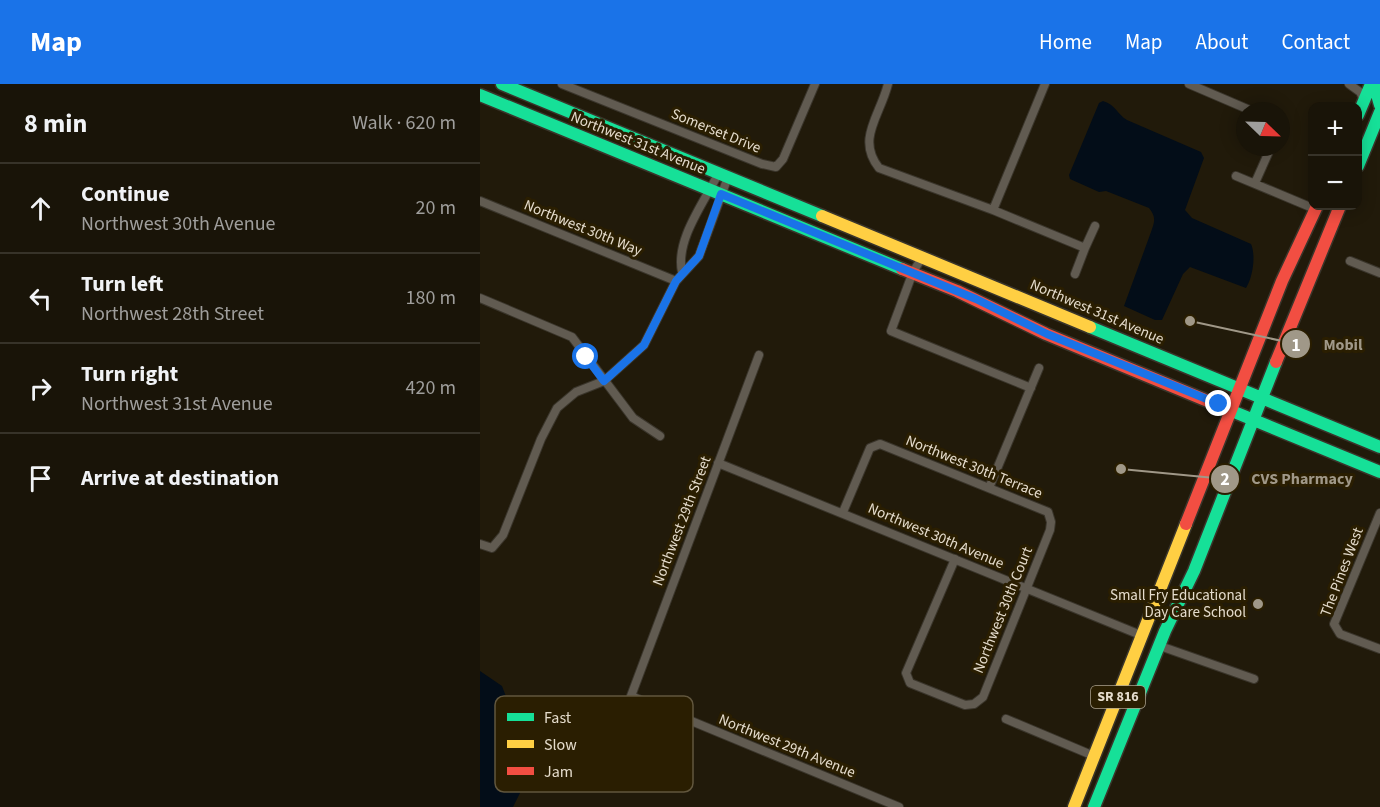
<!DOCTYPE html>
<meta charset="utf-8">
<style>
:root{--surface:#191408;--page:#221d12;--text:#f1f3f6;--muted:#9f9e9c;--line:#373329;--accent:#1a73e8}
body{margin:0;font-family:"Source Sans 3",sans-serif;background:var(--page);color:var(--text)}
.controls{position:absolute;right:18px;top:18px;display:grid;overflow:hidden;border-radius:12px;box-shadow:0 3px 15px #0003}
.controls button{width:54px;height:54px;display:grid;place-items:center;padding:0;border:0;border-bottom:2px solid var(--line);background:var(--surface);color:var(--text);font:30px sans-serif}
.compass{position:absolute;left:756px;top:18px;width:54px;height:54px;border-radius:50%;background:var(--surface);box-shadow:0 3px 15px #0003;rotate:113deg}
.stop{position:absolute;width:18px;height:18px;margin:-14px;border:4px solid #1a73e8;border-radius:50%;background:#fff}
.stop.end{background:#1a73e8;border-color:#fff;box-shadow:0 2px 6px #0008}
.list{margin:0;padding:0;list-style:none}
h2{display:flex;justify-content:space-between;align-items:center;height:78px;margin:0;padding:0 24px;font-size:26px}
h2 small{font-size:20px;font-weight:400;color:var(--muted)}
.list li{display:grid;grid-template-columns:39px 1fr auto;gap:18px;align-items:center;box-sizing:border-box;height:90px;padding:0 24px;border-top:2px solid var(--line)}
.list b{display:block;font-size:22px;white-space:nowrap}
.list p{margin:0;font-size:20px;white-space:nowrap;color:var(--muted)}
.list em{font-size:20px;font-style:normal;color:var(--muted)}
.icon{flex:none;width:33px;height:33px;fill:none;stroke:currentColor;stroke-width:2;stroke-linecap:round;stroke-linejoin:round}
.map{position:relative;flex:none;width:900px;height:723px;overflow:hidden}
header{display:flex;align-items:center;gap:36px;box-sizing:border-box;height:84px;padding:0 30px;background:var(--accent);color:#fff}
header strong{font-size:28px}
nav{display:flex;gap:33px;margin-inline-start:auto;font-size:21px}
main{display:flex}
aside{flex:1;background:var(--surface)}
.map>svg:first-child{display:block}
</style>
<header>
<strong>Map</strong>
<nav><a>Home</a><a>Map</a><a>About</a><a>Contact</a></nav>
</header>
<main>
<aside>
<h2>8 min<small>Walk · 620 m</small></h2>
<ul class="list">
<li><svg class="icon" aria-label="ahead" viewBox="0 0 24 24"><path d="M12 20V5M6 11l6-6 6 6"/></svg><div><b>Continue</b><p>Northwest 30th Avenue</p></div><em>20 m</em></li>
<li><svg class="icon" aria-label="left" viewBox="0 0 24 24"><path d="M17 20v-9H6M10 6l-5 5 5 5"/></svg><div><b>Turn left</b><p>Northwest 28th Street</p></div><em>180 m</em></li>
<li><svg class="icon" aria-label="right" viewBox="0 0 24 24"><path d="M7 20v-9h11M14 6l5 5-5 5"/></svg><div><b>Turn right</b><p>Northwest 31st Avenue</p></div><em>420 m</em></li>
<li><svg class="icon" aria-label="arrive" viewBox="0 0 24 24"><path d="M6 21V4h12l-3 4 3 4H6"/></svg><div><b>Arrive at destination</b></div></li>
</ul>
</aside>
<div class="map">
<svg width="900" height="723" viewBox="0 0 900 723">
<rect width="100%" height="100%" fill="#211a0a"/>
<path fill="#030d18" d="M623 17C636 21 637 30 647 36L721 68 724 74 705 126 712 134 771 160C776 171 773 193 766 204L710 183 703 190 682 236H675L644 222 671 148C675 137 676 133 669 124L626 107 619 108 590 95 589 91 619 19Z
M0 587 22 602 46 665 40 709 33 723H0Z"/>
<g fill="none" stroke-linecap="round" stroke-linejoin="round">
<g stroke="#3a352b" stroke-width="10">
<path id="street" d="M82 0 282 80 296 83 303 75 335 0
M408 0C400 32 376 55 399 84L513 126 565 0
M709 0 772 27
M869 0 880 8 884 16
M756 92 835 125
M775 99 791 63
M0 117 196 197
M513 126 605 164 595 190
M605 164 615 142
M443 172 433 188 411 247 551 304
M870 177 900 189
M202 188C195 155 225 118 239 88
M0 214 92 253 153 334 180 352
M279 271 151 612 419 723
M238 379 663 552
M509 404 559 284
M363 428 390 364 400 360 568 428 571 438 570 446 503 613 494 620 485 621 430 599 426 589 475 475
M900 429 854 540 860 550 900 565
M0 460 12 464 23 451 61 355 77 324 96 308 124 297 164 261 196 197 219 172 248 93
M680 562 774 595
M526 635 614 672"/>
</g>
<g stroke="#3a352b" stroke-width="15">
<path id="fast" d="M22 0 342 132
M894 0 900 21
M0 11 422 185
M878 31 891 0
M878 82 900 28
M610 243 900 363
M747 325 900 388
M614 723 685 547 714 487 796 278"/>
</g>
<g stroke="#3a352b" stroke-width="15">
<path id="slow" d="M342 132 610 243
M594 723 706 440"/>
</g>
<g stroke="#3a352b" stroke-width="15">
<path id="jam" d="M422 185 477 207 566 250 747 325
M796 278 860 122
M706 440 802 197 837 122"/>
</g>
<use href="#street" stroke="#615b51" stroke-width="8"/>
<use href="#fast" stroke="#16e098" stroke-width="12"/>
<use href="#slow" stroke="#ffcf43" stroke-width="12"/>
<use href="#jam" stroke="#f24e42" stroke-width="12"/>
</g>
<g fill="none" stroke-linecap="round" stroke-linejoin="round">
<path stroke="#1a73e8" stroke-width="8" d="M106 273 124 297 164 261 196 197 219 172 241 110 496 215 567 250 739 320"/>
</g>
<circle fill="#a09888" stroke="#2a1e01" stroke-width="2" cx="778" cy="520" r="6"/>
<g text-anchor="middle" dominant-baseline="central" stroke-width="6" stroke-linejoin="round" paint-order="stroke">
<rect fill="#2a1e01" stroke="#ada38f" stroke-width="1.5" x="611" y="602" width="54" height="22" rx="4.5"/>
<g font-size="14" font-weight="bold" fill="#e5dccc">
<text x="638" y="613">SR 816</text>
</g>
<g font-size="15" fill="#e5dccc" stroke="#2a1e01">
<text transform="translate(236 47) rotate(22)">Somerset Drive</text>
<text transform="translate(158 59) rotate(22)">Northwest 31st Avenue</text>
<text transform="translate(103 144) rotate(22)">Northwest 30th Way</text>
<text transform="translate(617 228) rotate(23)">Northwest 31st Avenue</text>
<text transform="translate(494 383) rotate(22)">Northwest 30th Terrace</text>
<text transform="translate(202 437) rotate(-69)">Northwest 29th Street</text>
<text transform="translate(456 452) rotate(23)">Northwest 30th Avenue</text>
<text transform="translate(862 488) rotate(-69)">The Pines West</text>
<text transform="translate(523 526) rotate(-68)">Northwest 30th Court</text>
<text transform="translate(307 662) rotate(22)">Northwest 29th Avenue</text>
</g>
<g font-size="15" fill="#e5dccc" stroke="#2a1e01" text-anchor="end">
<text x="766" y="511">Small Fry Educational<tspan x="766" dy="17">Day Care School</tspan></text>
</g>
</g>
<rect x="15" y="612" width="198" height="96" rx="9" fill="#2a1e01" stroke="#62573e" stroke-width="1.5"/>
<rect x="27" y="629" width="27" height="8" fill="#16e098"/>
<rect x="27" y="656" width="27" height="8" fill="#ffcf43"/>
<rect x="27" y="683" width="27" height="8" fill="#f24e42"/>
<g font-size="16" fill="#e5dccc">
<text x="64" y="639">Fast</text>
<text x="64" y="666">Slow</text>
<text x="64" y="693">Jam</text>
</g>
<path fill="none" stroke="#a09888" stroke-width="2" d="M710 237L816 260M641 385L745 395"/>
<g fill="#a09888" stroke="#2a1e01" stroke-width="2">
<circle cx="710" cy="237" r="6"/>
<circle cx="641" cy="385" r="6"/>
<circle cx="816" cy="260" r="15"/>
<circle cx="745" cy="395" r="15"/>
</g>
<g font-size="18" text-anchor="middle" font-weight="bold" fill="#fff">
<text x="816" y="267">1</text>
<text x="745" y="401">2</text>
</g>
<g font-size="16" text-anchor="middle" font-weight="bold" fill="#a09888" stroke="#2a1e01" stroke-width="6" stroke-linejoin="round" paint-order="stroke">
<text x="863" y="266">Mobil</text>
<text x="822" y="400">CVS Pharmacy</text>
</g>
</svg>
<div class="controls">
<button>+</button>
<button>−</button>
</div>
<svg class="compass" viewBox="-18 -18 36 36"><path d="M0-13l5 13h-10z" fill="#e53935"/><path d="M0 13l5-13h-10z" fill="#9f9e9c"/></svg>
<div class="stop" style="left:106px;top:273px"></div>
<div class="stop end" style="left:739px;top:320px"></div>
</div>
</main>
